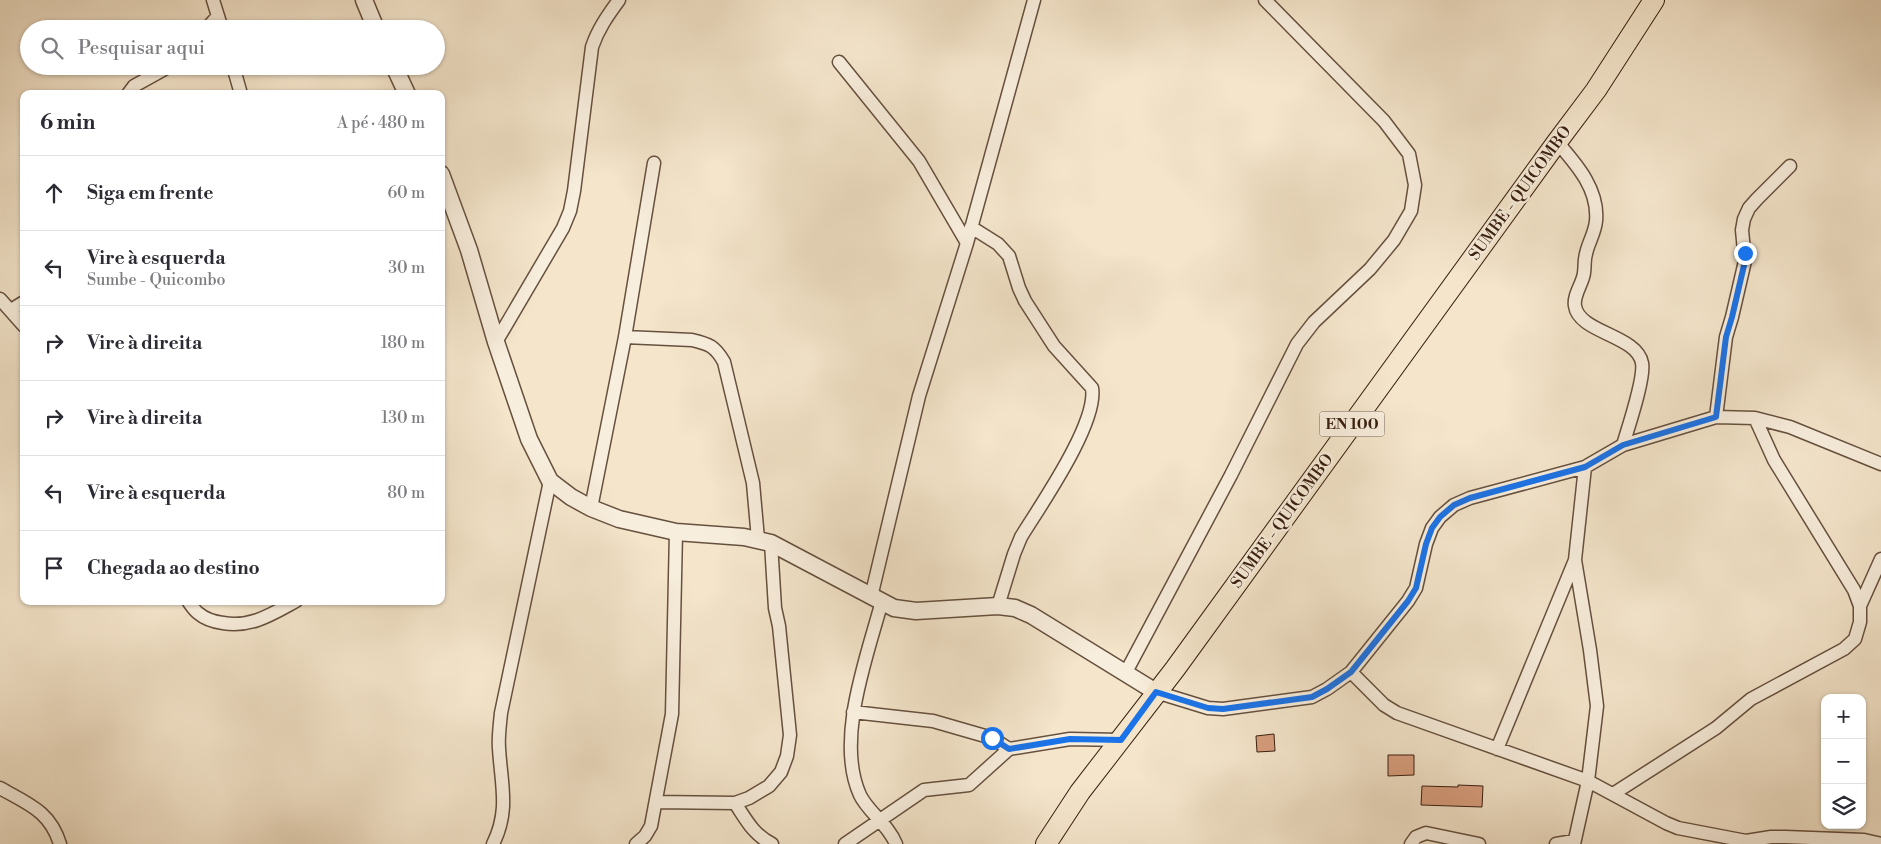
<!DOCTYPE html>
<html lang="pt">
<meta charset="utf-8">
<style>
:root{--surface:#fff;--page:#f7f7f7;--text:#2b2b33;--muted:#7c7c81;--line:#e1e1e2}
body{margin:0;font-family:"Libre Bodoni",serif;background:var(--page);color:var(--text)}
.controls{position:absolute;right:15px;bottom:15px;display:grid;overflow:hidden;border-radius:10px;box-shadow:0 1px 4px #0004}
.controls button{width:45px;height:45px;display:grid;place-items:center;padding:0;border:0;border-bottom:1px solid var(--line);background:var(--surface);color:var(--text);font:25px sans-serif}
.stop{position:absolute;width:15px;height:15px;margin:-11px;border:4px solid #1a73e8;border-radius:50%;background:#fff}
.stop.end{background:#1a73e8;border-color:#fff;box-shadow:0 1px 5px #0008}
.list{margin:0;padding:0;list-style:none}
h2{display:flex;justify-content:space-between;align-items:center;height:65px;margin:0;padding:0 20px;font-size:21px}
h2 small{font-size:16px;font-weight:400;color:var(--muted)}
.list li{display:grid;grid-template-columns:32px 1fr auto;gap:15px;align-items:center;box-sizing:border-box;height:75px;padding:0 20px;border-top:1px solid var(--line)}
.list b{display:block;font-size:19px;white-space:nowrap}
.list p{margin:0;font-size:16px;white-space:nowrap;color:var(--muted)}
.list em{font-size:16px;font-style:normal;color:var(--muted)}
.icon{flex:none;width:28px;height:28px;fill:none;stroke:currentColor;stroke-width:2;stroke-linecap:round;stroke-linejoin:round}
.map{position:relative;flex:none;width:1881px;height:844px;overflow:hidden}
.search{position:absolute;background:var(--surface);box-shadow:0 1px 4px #0004;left:20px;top:20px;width:425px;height:55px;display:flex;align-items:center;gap:12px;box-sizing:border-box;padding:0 18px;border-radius:28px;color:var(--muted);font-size:19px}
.panel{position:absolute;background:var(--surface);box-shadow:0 1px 4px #0004;left:20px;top:90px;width:425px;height:515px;border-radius:10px}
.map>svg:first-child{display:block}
</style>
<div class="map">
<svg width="1881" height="844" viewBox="0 0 1881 844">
<rect width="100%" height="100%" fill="#f4e5cb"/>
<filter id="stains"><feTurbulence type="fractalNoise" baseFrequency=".004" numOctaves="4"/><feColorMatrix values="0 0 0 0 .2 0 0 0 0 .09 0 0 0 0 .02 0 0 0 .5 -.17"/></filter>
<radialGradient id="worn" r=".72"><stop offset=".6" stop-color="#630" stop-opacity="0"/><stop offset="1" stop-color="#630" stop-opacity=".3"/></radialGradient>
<path fill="#d99e7e" stroke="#371e0f" d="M1274 734 1275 751 1257 752 1256 736Z
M1388 755H1414V775L1388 776Z
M1458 785 1483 786 1482 807 1421 805 1422 786 1458 787Z"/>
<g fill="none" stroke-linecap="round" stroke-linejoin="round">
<g stroke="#66503e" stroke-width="15">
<path id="minor" d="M213 0 222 29
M206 29 218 16
M839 62 919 161 967 243
M233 66 241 94
M128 94 134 86 170 66
M1557 142C1576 164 1599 189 1596 221 1595 233 1588 243 1586 254 1584 260 1585 267 1584 273 1583 283 1573 295 1575 306 1579 333 1637 335 1642 363 1645 378 1628 428 1623 445
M971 227 998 244 1009 256 1019 288 1025 301 1054 346 1092 388C1098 423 1040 506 1021 537L1014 554 998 606
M0 299 24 326
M11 310 24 302
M625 337 692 340C709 344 715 346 724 362L753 483 758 539
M496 342 563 228 570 211 574 191 592 47C598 29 608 15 619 0
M1716 417 1726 337 1732 317 1745 261 1742 230 1744 219 1749 208 1757 199 1790 166
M591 508 625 337 654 163
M871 597 919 396 967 243 1034 0
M188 601C191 605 194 610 198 613 205 619 215 622 223 623 251 628 272 614 296 601
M882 601C867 657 835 740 860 795 868 812 888 824 896 844
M1860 606 1881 559
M1351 672 1384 705 1397 713 1588 781 1666 823 1678 828 1746 841 1771 837H1785L1864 840 1881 844
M1125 674 1231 475 1297 344 1314 322 1370 269 1394 240 1411 211 1415 185 1409 154 1384 121 1265 0
M1156 692 1208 708 1223 709 1312 697 1327 689 1351 672 1408 601 1416 588 1426 544 1432 528 1440 517 1454 505 1470 498 1585 467 1623 445 1716 417 1755 418 1790 427 1881 464
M853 712 933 721 992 738 1009 749
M1497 749 1575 560 1585 467
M0 788C28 804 50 811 60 844
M1613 794 1716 728 1751 699 1844 649 1855 639 1860 622V606L1854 590 1774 460 1755 418
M656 802 735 803 749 798 769 786 781 772 787 756 790 735 779 626 775 608 771 543
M735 803C747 821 753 834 772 844
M493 844C510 810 501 784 499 748 498 737 500 724 501 713L550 481
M636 844 645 836 651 826 672 714 676 532
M845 844 924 790 969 785 1009 749 1070 739 1121 740
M1411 844 1416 837 1426 833 1479 844
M1556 844 1574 841
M1574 844 1588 781 1597 706 1590 650 1575 560"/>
</g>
<g stroke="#66503e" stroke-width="19">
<path id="tertiary" d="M364 0 376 29
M394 66 407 94
M441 174 469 250 496 342 529 439 550 481 571 497 591 508 619 519 676 532 744 537 771 543 894 608 916 611 998 606 1015 608 1031 615 1156 692"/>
</g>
<g stroke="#371e0f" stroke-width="22">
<path id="primary" d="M1046 844 1080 792 1175 669 1557 142 1596 90 1654 0"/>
</g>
<use href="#minor" stroke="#f8eedd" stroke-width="12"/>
<use href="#tertiary" stroke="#f8eedd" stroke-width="16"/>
<use href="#primary" stroke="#f4e5cb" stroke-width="20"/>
</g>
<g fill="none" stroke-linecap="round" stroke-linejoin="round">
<path stroke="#1a73e8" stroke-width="6" d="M992 738 1009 749 1070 739 1121 740 1156 692 1208 708 1223 709 1312 697 1327 689 1351 672 1408 601 1416 588 1426 544 1432 528 1440 517 1454 505 1470 498 1585 467 1623 445 1716 417 1726 337 1732 317 1745 261V253"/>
</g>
<g text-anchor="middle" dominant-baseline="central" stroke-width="4.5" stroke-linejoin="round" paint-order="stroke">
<rect fill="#f8eedd" stroke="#715c4d" stroke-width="1" x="1319.5" y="411.5" width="65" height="25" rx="4"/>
<g font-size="15" font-weight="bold" fill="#371e0f">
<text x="1352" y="424">EN 100</text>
</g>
<g font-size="16" fill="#371e0f" stroke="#f8eedd">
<text transform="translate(1520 193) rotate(-54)">SUMBE - QUICOMBO</text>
<text transform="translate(1282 521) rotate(-54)">SUMBE - QUICOMBO</text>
</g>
</g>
<rect width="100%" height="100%" filter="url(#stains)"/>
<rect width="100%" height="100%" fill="url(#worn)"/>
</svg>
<div class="controls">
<button>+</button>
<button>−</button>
<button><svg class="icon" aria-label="layers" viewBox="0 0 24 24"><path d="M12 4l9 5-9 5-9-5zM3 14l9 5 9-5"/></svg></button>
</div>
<div class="stop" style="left:992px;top:738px"></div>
<div class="stop end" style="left:1745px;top:253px"></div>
<div class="search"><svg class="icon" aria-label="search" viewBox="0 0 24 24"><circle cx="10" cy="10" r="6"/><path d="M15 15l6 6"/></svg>Pesquisar aqui</div>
<section class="panel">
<h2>6 min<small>A pé · 480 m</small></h2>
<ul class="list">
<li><svg class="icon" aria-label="ahead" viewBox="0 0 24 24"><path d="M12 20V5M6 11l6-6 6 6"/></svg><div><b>Siga em frente</b></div><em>60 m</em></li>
<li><svg class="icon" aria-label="left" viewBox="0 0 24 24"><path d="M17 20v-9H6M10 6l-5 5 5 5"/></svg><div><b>Vire à esquerda</b><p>Sumbe - Quicombo</p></div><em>30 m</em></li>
<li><svg class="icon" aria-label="right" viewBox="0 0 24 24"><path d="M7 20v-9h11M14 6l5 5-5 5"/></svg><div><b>Vire à direita</b></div><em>180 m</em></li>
<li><svg class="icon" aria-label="right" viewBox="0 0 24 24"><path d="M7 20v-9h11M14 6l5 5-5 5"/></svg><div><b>Vire à direita</b></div><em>130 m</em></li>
<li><svg class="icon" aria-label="left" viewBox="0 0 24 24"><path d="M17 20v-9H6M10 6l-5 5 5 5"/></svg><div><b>Vire à esquerda</b></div><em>80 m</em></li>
<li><svg class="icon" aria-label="arrive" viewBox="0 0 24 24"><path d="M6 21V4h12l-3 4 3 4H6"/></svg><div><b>Chegada ao destino</b></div></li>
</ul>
</section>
</div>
